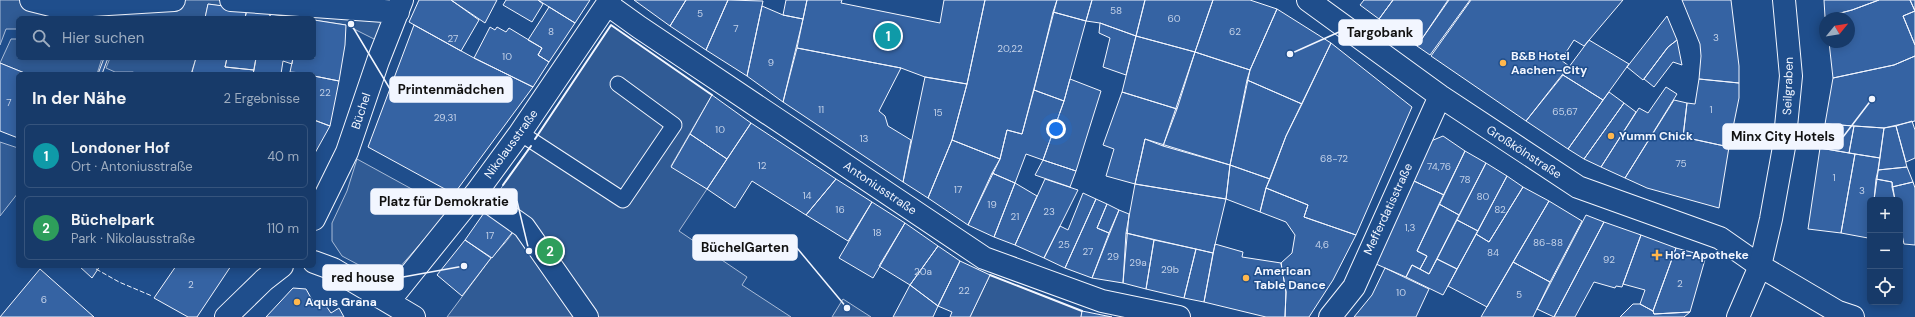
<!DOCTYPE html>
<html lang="de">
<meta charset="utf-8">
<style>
:root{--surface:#173a69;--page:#244571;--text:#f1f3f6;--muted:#9eadc0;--line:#36547d;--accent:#90b9f0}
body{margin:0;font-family:"DM Sans",sans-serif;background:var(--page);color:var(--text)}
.controls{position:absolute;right:12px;bottom:12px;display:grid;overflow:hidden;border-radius:6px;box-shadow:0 2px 10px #0003}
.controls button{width:36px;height:36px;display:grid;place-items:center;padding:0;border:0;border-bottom:1px solid var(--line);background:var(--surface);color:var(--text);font:20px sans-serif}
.compass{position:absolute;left:1819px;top:12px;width:36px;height:36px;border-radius:50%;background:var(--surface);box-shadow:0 2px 10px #0003;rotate:60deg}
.you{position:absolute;left:1056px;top:129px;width:14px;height:14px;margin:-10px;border:3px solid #fff;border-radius:50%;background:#1a73e8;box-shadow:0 0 0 6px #1a73e833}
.badge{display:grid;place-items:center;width:26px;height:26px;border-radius:50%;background:var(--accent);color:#fff;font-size:13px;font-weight:700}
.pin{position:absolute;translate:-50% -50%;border:2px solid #fff;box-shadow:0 1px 4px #0006}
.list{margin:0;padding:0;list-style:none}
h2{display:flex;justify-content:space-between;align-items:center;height:52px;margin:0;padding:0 16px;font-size:17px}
h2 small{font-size:13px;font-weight:400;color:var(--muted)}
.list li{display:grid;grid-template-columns:26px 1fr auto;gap:12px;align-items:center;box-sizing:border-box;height:64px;margin:0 8px 8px;padding:0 8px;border:1px solid var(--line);border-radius:6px}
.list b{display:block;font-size:15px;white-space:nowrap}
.list p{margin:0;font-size:13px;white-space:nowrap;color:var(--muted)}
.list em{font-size:13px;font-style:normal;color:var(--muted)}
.icon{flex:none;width:22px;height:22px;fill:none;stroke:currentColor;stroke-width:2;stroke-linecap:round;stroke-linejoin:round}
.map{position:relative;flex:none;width:1915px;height:317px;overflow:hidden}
.search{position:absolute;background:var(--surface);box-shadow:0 2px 10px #0003;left:16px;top:16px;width:300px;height:44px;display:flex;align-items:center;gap:10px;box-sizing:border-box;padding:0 14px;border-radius:6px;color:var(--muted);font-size:15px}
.panel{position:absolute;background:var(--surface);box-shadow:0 2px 10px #0003;left:16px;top:72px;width:300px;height:196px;border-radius:6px}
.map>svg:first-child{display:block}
</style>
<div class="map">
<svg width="1915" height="317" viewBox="0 0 1915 317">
<rect width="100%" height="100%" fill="#1f4e8c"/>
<path fill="#305b95" stroke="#a8bbd7" d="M0 0H393L378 41 346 25 314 20V18H300L208 4 205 18H18V29H6L0 45Z
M611 25 712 95 671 166 707 189 679 231 747 277 742 285 791 317H447L491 258 505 243 515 230 486 210 533 142Z
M11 39H18V58H102L97 74H27L0 63Z
M110 58H196L191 74H136L133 72H115L106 68Z
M0 142 18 148V193L0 216Z
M357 159 450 210 399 268 388 274 372 272 342 256 332 241V223L347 191Z
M990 275 1082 311 1081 317H970Z
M843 299 871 317H832Z"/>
<path fill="#3563a3" stroke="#f2f6ff" d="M419 0H451L479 20 461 51 409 22Z
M451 0H497L485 23Z
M506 0H538L543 4 532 22 503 5Z
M538 0H590L575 23Z
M634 0H686L670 26Z
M686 0H728L706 50 670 26Z
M728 0 763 1 747 76 706 50Z
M786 0H807L803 19 783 15Z
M807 0H842L841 3 940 23 944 0H985L967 84 925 77 901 68 797 48Z
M985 0H1057L1022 134 1007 130 1000 159 952 140 967 84Z
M1057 0H1092L1086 21 1053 12Z
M1092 0H1145L1136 36 1100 23 1086 21Z
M1145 0H1213L1195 52 1136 36Z
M1213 0H1250L1277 9 1250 70 1195 52Z
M1364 0H1393L1379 19 1360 5Z
M1393 0H1449L1417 46 1379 19Z
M1448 0H1470L1430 55 1417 46Z
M1471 0H1623L1584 46 1574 40 1561 60 1569 66 1526 121 1431 56Z
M1682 0H1731L1739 66V83L1699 79 1701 56 1700 44Z
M1824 0H1879L1852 10 1825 17Z
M1879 0H1910L1915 11 1903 16 1915 45V56L1894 65 1833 78 1829 42H1849V18L1825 17 1852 10Z
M1910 0H1915V45L1903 16 1915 11Z
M208 4 247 9 245 18H205Z
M762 6 783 15 803 19 783 102 747 76Z
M549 7 575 23 549 62 538 55 542 48 528 40Z
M247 9 270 14V18H245Z
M1277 9 1331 43 1302 104 1247 80 1250 70Z
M1053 12 1086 21 1064 101 1034 90Z
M270 14 300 18H270Z
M1667 16 1677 40 1668 47 1643 80 1627 67Z
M314 20 346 25 345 45 339 81 314 76V74L290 72 293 58H314Z
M1100 23 1136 36 1126 75 1103 67 1110 38 1099 33Z
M414 25 474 58 533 87 454 194 368 147Z
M490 27 495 30 497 27 506 32 509 28 542 48 538 55 549 62 533 87 474 58Z
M1136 36 1195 52 1177 109 1122 92Z
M1589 40 1629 64 1603 100 1563 75Z
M1677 40 1682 65 1673 62 1654 87 1644 79 1668 47Z
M1331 43 1412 107 1356 235 1304 217 1308 205 1266 188 1286 136Z
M797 48 901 68 879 111 885 116 888 126 911 140 903 182 783 102Z
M1195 52 1250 70 1230 165 1163 146Z
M1915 56V121L1884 128 1825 124 1833 78 1894 65Z
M104 58H108L102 74H98Z
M196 58H227L225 67 254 70 253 74H199L192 72Z
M227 58H256L254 70 225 67Z
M256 58H293L292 64 283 61 281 74H253Z
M0 63 27 74H18V138L0 131Z
M1563 75 1603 100 1568 149 1526 121Z
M314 76 339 81 330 126 314 120Z
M925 77 967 84 952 140 928 198 903 182Z
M1070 79 1101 91 1076 171 1043 160 1064 101Z
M1699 79 1739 83V98L1729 147 1683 137 1687 103 1695 104Z
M1247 80 1302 104 1286 136 1270 179 1230 165Z
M1666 87 1677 94 1625 178 1601 167 1639 108 1648 113Z
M1034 90 1064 101 1043 160 1026 154 1015 183 992 173 1000 159 1007 130 1022 134Z
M1122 92 1177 109 1163 146 1145 139 1135 184 1106 176 1114 149 1103 145Z
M1609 92 1624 103 1584 159 1568 149Z
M712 95 751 123 727 159 690 134Z
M1674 100 1687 103 1683 137 1729 147 1719 208 1647 188 1625 178Z
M1624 103 1636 112 1601 167 1584 159Z
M314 120 330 126 315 153 314 152Z
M1912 121 1915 130V158L1906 162 1896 126Z
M751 123 836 179 806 215 752 181 735 208 707 189Z
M1825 124 1854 126 1849 153 1820 148Z
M1854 126 1884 128 1880 158 1849 153Z
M1896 126 1907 167 1878 170 1884 128Z
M690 134 727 159 707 189 671 167Z
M1443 136 1465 151 1444 195 1414 181 1431 141Z
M1145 139 1230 165 1226 199 1135 184Z
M952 140 1000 159 968 225 928 198Z
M1820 148 1855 154 1841 233 1808 229Z
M1465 151 1486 163 1459 215 1439 204Z
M1855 154 1880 158 1874 200H1870L1868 238 1841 233Z
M1043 160 1076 171 1070 187 1035 175Z
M1486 163 1507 176 1478 231 1457 220Z
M1230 165 1270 179 1266 188 1260 212 1226 199Z
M1907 167 1913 182 1892 187V182L1876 179 1878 170Z
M992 173 1015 183 994 237 968 225Z
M1507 176 1523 187 1489 242 1476 234Z
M836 179 872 202 848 241 806 215Z
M1045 179 1078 190 1044 258 1015 245Z
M1876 179 1892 182 1895 200H1874Z
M1414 181 1444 195 1417 251 1427 256 1420 269 1412 265 1406 277 1376 264Z
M1913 182 1915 188V245L1904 244 1900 226V200H1895L1892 187Z
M1015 183 1037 196 1015 245 994 237Z
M1135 184 1226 199 1213 253 1126 233Z
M1523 187 1549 201 1487 307 1448 286 1476 234 1489 242Z
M1266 188 1308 205 1304 217 1356 235 1333 280 1309 317H1285L1286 292 1281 263 1292 253 1295 235 1286 222 1260 212Z
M1083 193 1096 199 1065 268 1044 258 1060 226 1068 230Z
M1096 199 1107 204 1097 228 1109 233 1092 278 1065 268Z
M1549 201 1582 221 1550 282 1513 262Z
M872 202 905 223 873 278 839 258Z
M1107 204 1119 210 1109 233 1097 228Z
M1439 204 1459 215 1429 274 1420 269 1427 256 1417 251Z
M486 210 515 229 492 258 465 240Z
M1119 210 1129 214 1123 283 1092 278Z
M1586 215 1604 222 1554 317 1537 309Z
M1457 220 1478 231 1457 269 1437 259Z
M1604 222 1641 235 1622 287 1616 286 1615 288 1594 282 1575 317H1554Z
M905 223 938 246 910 285 879 266Z
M1126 233 1154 240 1146 289 1123 283Z
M1641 235 1676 248 1653 311 1640 304 1645 290 1623 284Z
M465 240 491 258 462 296 437 275Z
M1154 240 1196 249 1184 298 1146 289Z
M1215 244 1243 252 1242 257 1281 263 1286 292 1285 317H1266L1204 302Z
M938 246 960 261 938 306 910 285Z
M1676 248 1706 256 1690 312 1654 314 1653 311Z
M1196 249 1213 253 1204 302 1184 298Z
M1437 259 1457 269 1443 295 1406 277 1412 265 1429 274Z
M960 261 990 275 970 317H950L952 312 938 306Z
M1513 262 1550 282 1533 317H1481Z
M79 266H100L92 278Z
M176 266H231L197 317H188L154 298Z
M1385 268 1429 289 1416 317H1354L1372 295Z
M40 269 94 317H0Z
M910 285 938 306 933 317H893Z
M293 288 306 289 315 305 322 300 331 313 339 308 344 317H266Z
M1633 304H1640L1653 311 1654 314 1690 312 1684 317H1620Z
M1082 311 1112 317H1081Z"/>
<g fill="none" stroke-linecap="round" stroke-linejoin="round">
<g stroke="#f2f6ff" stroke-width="17">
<path id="lane" d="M520 133 623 200 674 125 618 84"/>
</g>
<g stroke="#f2f6ff" stroke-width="24">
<path id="street" d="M31 0 59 7 174 0
M231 0 398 12
M1308 0 1440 96 1578 187 1720 238 1760 266
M607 4 639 27 984 258 1102 301 1179 317
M476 193 524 227 587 317
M314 219 347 152 378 61 402 0
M314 262 333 269 414 317
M389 301 476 193 520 133 610 0
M226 317 264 280 282 266
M1330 317 1354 287 1440 96"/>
</g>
<g stroke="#f2f6ff" stroke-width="24">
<path id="secondary" d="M1760 266 1838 312 1853 317
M1738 317 1760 266 1771 219 1784 147 1791 76 1784 0"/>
</g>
<use href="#lane" stroke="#1f4e8c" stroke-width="15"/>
<use href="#street" stroke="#1f4e8c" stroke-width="22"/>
<use href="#secondary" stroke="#1f4e8c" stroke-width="22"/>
<path stroke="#f2f6ff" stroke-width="1" stroke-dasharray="5 2" stroke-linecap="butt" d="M96 269 119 282 152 296"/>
<path stroke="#f2f6ff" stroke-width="2" d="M535 139 611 25 712 95
M503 185 531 146
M990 275 1082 311"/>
</g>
<g fill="#ffb74d" stroke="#1f4e8c" stroke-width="1.5">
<circle cx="1503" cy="63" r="4"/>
<circle cx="1611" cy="136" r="4"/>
<path d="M1655 249h4v4h4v4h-4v4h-4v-4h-4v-4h4z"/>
<circle cx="1246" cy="278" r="4"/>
<circle cx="297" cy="302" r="4"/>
</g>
<g text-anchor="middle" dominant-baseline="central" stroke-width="3" stroke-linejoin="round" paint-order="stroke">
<g font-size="10" fill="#c3d1e8">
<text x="1116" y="10">58</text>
<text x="700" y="13">5</text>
<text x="1174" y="18">60</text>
<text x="736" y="28">7</text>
<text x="551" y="31">8</text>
<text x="1235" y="31">62</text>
<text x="1716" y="37">3</text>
<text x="453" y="38">27</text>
<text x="1010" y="48">20,22</text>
<text x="507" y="56">10</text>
<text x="771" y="62">9</text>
<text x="325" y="92">22</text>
<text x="9" y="102">7</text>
<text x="821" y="109">11</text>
<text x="1711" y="109">1</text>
<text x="1565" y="111">65,67</text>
<text x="938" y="112">15</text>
<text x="445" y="117">29,31</text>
<text x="720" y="129">10</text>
<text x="864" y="138">13</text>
<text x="1334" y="158">68-72</text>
<text x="1681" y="163">75</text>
<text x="762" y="165">12</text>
<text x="1439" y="166">74,76</text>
<text x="1834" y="177">1</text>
<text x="1465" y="179">78</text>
<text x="958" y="189">17</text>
<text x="1862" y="190">3</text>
<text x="807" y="195">14</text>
<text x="1483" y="196">80</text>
<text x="992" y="204">19</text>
<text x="840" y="209">16</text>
<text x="1500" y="209">82</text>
<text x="1049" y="211">23</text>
<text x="1015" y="216">21</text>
<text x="1410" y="227">1,3</text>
<text x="877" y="232">18</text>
<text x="490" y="235">17</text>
<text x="1548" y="242">86-88</text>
<text x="1064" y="244">25</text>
<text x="1322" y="244">4,6</text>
<text x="1088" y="251">27</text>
<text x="1493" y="252">84</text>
<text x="1113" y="256">29</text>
<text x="1609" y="259">92</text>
<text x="1138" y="262">29a</text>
<text x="1170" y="269">29b</text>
<text x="923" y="271">20a</text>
<text x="1680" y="283">2</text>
<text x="191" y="284">2</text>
<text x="964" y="290">22</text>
<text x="1401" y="292">10</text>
<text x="1519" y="294">5</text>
<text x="44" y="299">6</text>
</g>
<g font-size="12" font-weight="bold" fill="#f2f6ff" stroke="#1f4e8c" text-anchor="start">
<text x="1511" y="56">B&amp;B Hotel<tspan x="1511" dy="14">Aachen-City</tspan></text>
<text x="1619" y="136">Yumm Chick</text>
<text x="1665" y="255">Hof-Apotheke</text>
<text x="1254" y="271">American<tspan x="1254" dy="14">Table Dance</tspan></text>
<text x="305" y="302">Aquis Grana</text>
</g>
<g font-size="12" fill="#f2f6ff" stroke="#1f4e8c">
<text transform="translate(1788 86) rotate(-88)">Seilgraben</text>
<text transform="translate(361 111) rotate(-72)">Büchel</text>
<text transform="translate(511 144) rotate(-54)">Nikolausstraße</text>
<text transform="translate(1524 152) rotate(33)">Großkölnstraße</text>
<text transform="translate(880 188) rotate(34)">Antoniusstraße</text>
<text transform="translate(1388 209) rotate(-65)">Mefferdatisstraße</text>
</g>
</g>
<path fill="none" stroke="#f2f6ff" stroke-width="1.5" d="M1290 54L1339 32M351 24L390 89M1872 99L1843 137M529 251L517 201M847 308L797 248M464 266L403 277"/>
<g fill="#f2f6ff" stroke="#1f4e8c" stroke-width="1.5">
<circle cx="1290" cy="54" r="4"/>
<circle cx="351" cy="24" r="4"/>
<circle cx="1872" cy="99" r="4"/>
<circle cx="529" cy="251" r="4"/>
<circle cx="847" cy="308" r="4"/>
<circle cx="464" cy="266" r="4"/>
</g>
<g fill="#f2f6ff" stroke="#f2f6ff" stroke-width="1.5">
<rect x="1339" y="20" width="83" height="25" rx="4"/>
<rect x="390" y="77" width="122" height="25" rx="4"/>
<rect x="1723" y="124" width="120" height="25" rx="4"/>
<rect x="371" y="189" width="146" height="25" rx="4"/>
<rect x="693" y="235" width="104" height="25" rx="4"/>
<rect x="323" y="265" width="80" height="25" rx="4"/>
</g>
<g font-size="13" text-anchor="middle" font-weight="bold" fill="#111">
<text x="1380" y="37">Targobank</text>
<text x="451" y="94">Printenmädchen</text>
<text x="1783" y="141">Minx City Hotels</text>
<text x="444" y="206">Platz für Demokratie</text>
<text x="745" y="252">BüchelGarten</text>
<text x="363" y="282">red house</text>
</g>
</svg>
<div class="controls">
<button>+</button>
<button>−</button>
<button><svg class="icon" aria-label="locate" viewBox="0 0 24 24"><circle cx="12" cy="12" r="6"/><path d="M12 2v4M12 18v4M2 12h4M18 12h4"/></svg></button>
</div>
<svg class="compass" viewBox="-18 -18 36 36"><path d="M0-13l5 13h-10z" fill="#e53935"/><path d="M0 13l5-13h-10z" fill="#9eadc0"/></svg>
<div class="you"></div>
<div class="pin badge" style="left:888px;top:36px;background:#0f9aa8">1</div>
<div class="pin badge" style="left:550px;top:251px;background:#2e9e5b">2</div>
<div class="search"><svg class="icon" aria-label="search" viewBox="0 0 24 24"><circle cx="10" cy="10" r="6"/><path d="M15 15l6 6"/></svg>Hier suchen</div>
<section class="panel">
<h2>In der Nähe<small>2 Ergebnisse</small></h2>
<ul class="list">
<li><span class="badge" style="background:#0f9aa8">1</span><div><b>Londoner Hof</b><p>Ort · Antoniusstraße</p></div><em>40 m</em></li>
<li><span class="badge" style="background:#2e9e5b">2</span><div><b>Büchelpark</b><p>Park · Nikolausstraße</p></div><em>110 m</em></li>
</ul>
</section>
</div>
